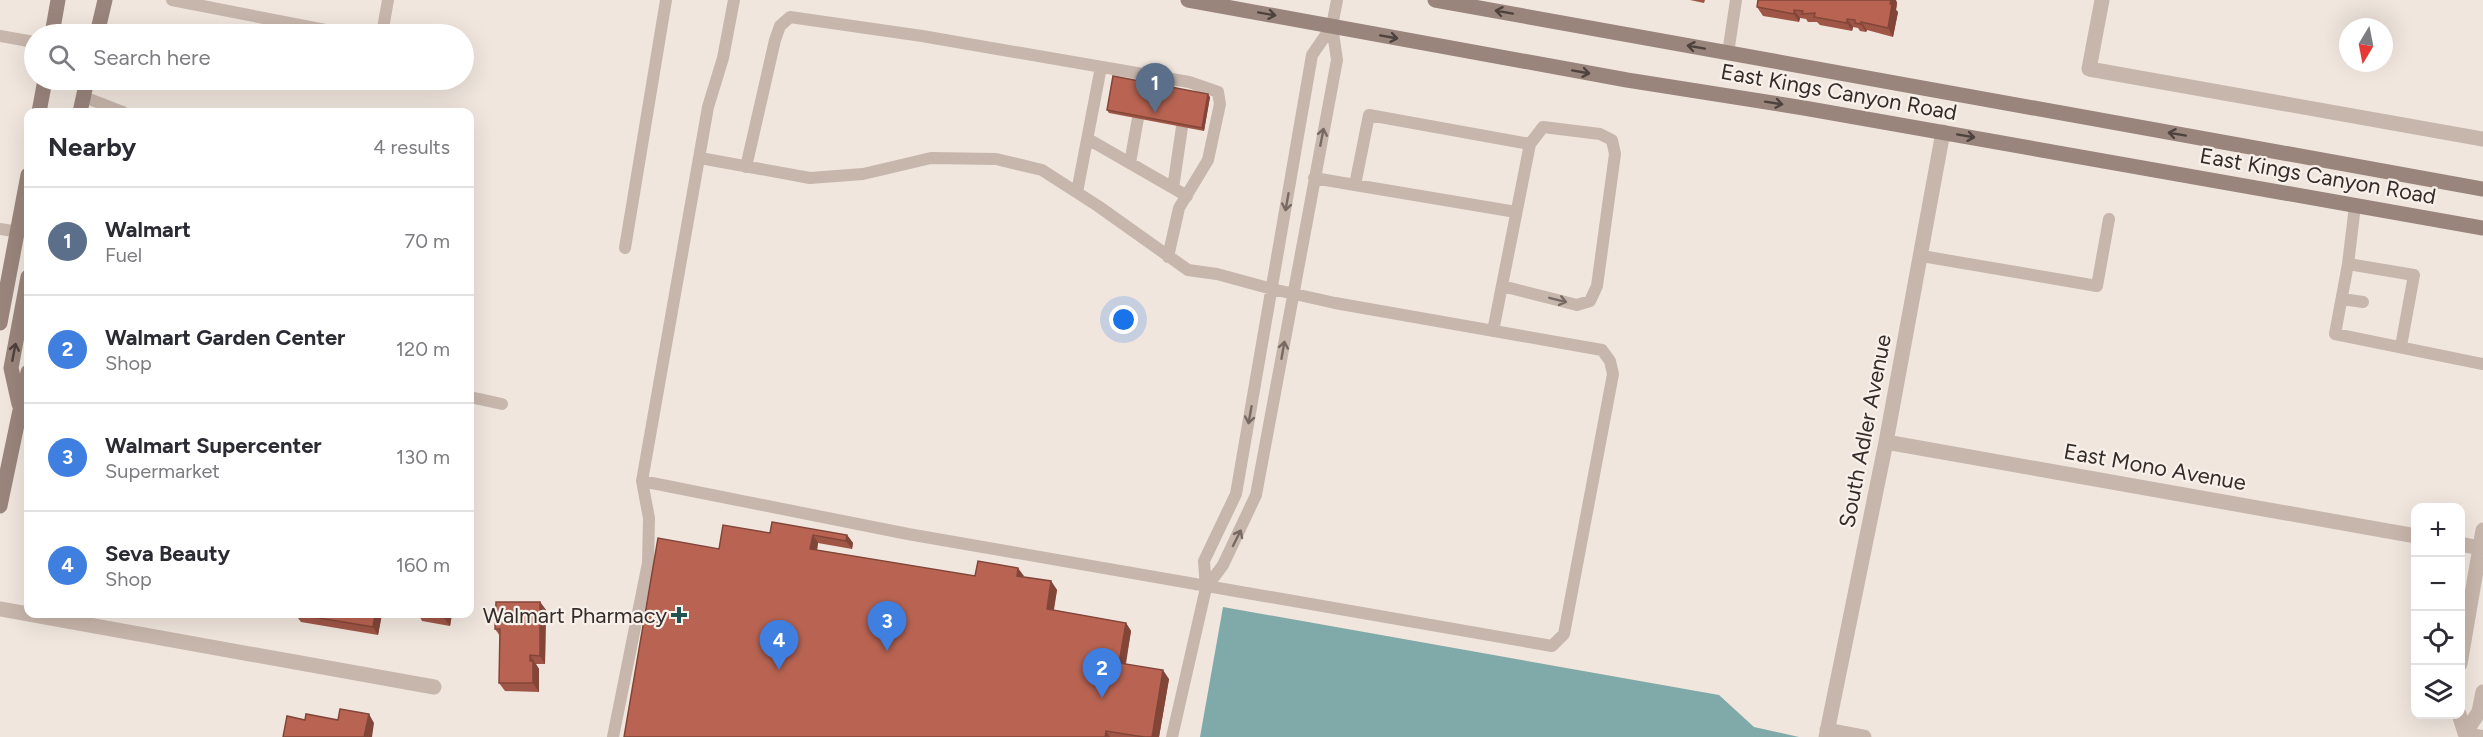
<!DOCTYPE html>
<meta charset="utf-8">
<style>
:root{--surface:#fff;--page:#f7f7f7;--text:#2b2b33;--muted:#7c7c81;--line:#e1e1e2;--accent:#ea580c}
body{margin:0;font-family:Figtree,sans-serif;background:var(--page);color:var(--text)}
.controls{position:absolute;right:18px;bottom:18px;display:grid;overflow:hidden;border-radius:12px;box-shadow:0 6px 24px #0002}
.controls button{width:54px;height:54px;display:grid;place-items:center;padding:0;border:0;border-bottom:2px solid var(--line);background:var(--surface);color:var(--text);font:30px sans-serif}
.compass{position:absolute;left:2339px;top:18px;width:54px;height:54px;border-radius:50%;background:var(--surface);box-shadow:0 6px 24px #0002;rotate:190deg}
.you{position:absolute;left:1124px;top:320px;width:21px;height:21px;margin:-15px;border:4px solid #fff;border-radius:50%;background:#1a73e8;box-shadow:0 0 0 9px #1a73e833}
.badge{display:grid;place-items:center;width:39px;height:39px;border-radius:50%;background:var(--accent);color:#fff;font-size:20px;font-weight:700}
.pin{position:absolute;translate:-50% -50px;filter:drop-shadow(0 2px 3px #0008)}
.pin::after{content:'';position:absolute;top:32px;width:21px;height:18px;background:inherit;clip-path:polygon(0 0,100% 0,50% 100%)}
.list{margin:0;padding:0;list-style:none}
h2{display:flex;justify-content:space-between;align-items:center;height:78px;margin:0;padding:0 24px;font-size:26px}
h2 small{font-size:20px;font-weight:400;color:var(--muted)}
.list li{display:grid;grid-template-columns:39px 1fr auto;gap:18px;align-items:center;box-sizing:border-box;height:108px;padding:0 24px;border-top:2px solid var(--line)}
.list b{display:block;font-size:22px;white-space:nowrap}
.list p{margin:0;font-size:20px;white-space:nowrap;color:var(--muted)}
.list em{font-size:20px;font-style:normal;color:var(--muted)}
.icon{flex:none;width:33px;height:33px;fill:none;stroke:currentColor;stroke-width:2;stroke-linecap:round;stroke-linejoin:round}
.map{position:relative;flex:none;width:2483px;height:737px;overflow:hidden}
.search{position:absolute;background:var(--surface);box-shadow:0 6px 24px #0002;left:24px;top:24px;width:450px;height:66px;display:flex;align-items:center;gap:15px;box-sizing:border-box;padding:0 21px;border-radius:33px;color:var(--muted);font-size:22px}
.panel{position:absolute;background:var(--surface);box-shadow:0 6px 24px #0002;left:24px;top:108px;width:450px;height:510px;border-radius:12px}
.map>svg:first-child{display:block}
</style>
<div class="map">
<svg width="2483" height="737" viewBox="0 0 2483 737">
<rect width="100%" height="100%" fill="#f0e6de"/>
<path fill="#80aaa9" d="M1223 607 1719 695 1754 727 1799 737H1200Z"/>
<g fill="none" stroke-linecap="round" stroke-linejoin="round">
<path stroke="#c7b6ab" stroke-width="12" d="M172 0 346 34
M382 34 388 0
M0 36 34 42
M1728 53 1736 0
M84 97 123 112
M1088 139 1187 196
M1130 163 1138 118
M746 167 775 40 780 26 790 17 922 36 1189 82 1218 92 1220 104 1208 160 1179 208 1168 257
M1314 178 1355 185 1369 115 1530 144 1493 331
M1355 185 1516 212
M1173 188 1182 127
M1077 192 1101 67
M2355 206 2348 264 2335 334 2483 364
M0 229 19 232
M625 248 666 0
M1922 256 2097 286 2109 219
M2348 264 2414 275 2401 346
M1502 286 1577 305 1590 301 1597 286 1615 154 1612 140 1600 134 1543 127 1530 144
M2342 299 2363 302
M470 397 502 404
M642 481 908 534 1552 646 1564 634 1613 374 1610 361 1602 350 1335 303 1272 289 1217 274 1188 270 1098 206 1042 170 996 159 931 158 863 174 810 178 700 158
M1206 588 1223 565 1256 495 1337 60 1332 26 1337 0
M2465 733 2483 736
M613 737 648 563 649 518 642 481 708 107 723 58 734 0
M1172 737 1206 588 1204 561 1236 494 1312 55 1332 26"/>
<path stroke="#c7b6ab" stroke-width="15" d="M2102 0 2089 69 2483 139
M1886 442 2416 536
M2460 544 2480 548
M0 609 434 687
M2460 664 2483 530
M2459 714 2465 733 2479 712 2483 692
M1827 730 1864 737
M1826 737 1886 442 1943 132"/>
<path stroke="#9a857c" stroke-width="15" d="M1188 0 1627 80 1804 108 2483 228
M1435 0 2483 189
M52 34 58 0
M97 34 105 0
M39 112 45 80
M80 112 87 80
M0 323 28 175
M19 404 11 368 28 277
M0 506 28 372"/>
</g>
<path fill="#9f5647" d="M1690 0H1705L1704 3Z
M1896 1 1897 3 1896 10 1898 12 1893 37 1867 30 1866 32 1860 31 1858 28 1853 27 1852 31 1820 25 1817 22H1808L1806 19 1800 18 1799 22 1763 16 1757 7Z
M1210 97 1204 131 1109 113 1107 110Z
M770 533 847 535 853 543 852 549 818 543 817 550 975 576 1024 577 1051 581 1057 590 1054 610 1126 623 1131 631 1126 664 1169 679 1159 737H624L719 549Z
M540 602 546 610 545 664H536L539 669V692L505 691 499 683 500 636 495 629Z
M295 614H382L378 635 301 622Z
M409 614H452L450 626 422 621 420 617 410 615Z"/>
<path fill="#824639" d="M1891 0H1896L1897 3 1896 10 1898 12 1893 37 1888 28Z
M1794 10 1800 18 1799 22 1794 14Z
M1847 19 1853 27 1852 31 1847 23Z
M1861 22 1867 30 1866 32 1861 24Z
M1208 94 1210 97 1204 131 1202 128Z
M813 535 818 543 816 557 810 549Z
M847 535 853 543 852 549 846 541Z
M1018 568 1024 576H1017Z
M1051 581 1057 590 1052 617 1047 609Z
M540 602 546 610 545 664 540 656Z
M375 614H382L378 635 373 627Z
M445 614H452L450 626 444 618Z
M1126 623 1131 631 1124 671 1119 663Z
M530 655 539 669V692L533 683Z
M1163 670 1169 679 1159 737H1152Z
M369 714 374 723 372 737H364Z
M1106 731 1110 737H1105Z"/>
<path fill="#b96452" stroke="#824639" stroke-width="1.5" d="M1758 0H1891L1890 4H1892L1888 28 1861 22V24L1855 23V20L1847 19V23L1814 17 1815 13 1802 14 1803 11 1794 10V14L1757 7Z
M1113 76 1208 94 1202 128 1107 110Z
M772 522 847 535 846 541 813 535 810 549 975 576 978 561 1018 568 1017 576 1051 581 1047 609 1126 623 1119 663 1163 670 1152 737H1144L1106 731 1105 737H624L658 538 719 549 723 525 770 533Z
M496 602H540V656L530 655V661H533V683H499L500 629H495Z
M295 614H375L373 627Z
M422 614H445L444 618Z
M340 709 369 714 364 737H283L287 716 305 720 306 714 338 720Z"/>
<defs><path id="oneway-shaft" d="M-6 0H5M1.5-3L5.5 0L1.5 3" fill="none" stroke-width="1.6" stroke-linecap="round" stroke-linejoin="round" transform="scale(1.5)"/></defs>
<g stroke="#4e423e">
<use href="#oneway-shaft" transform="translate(1504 12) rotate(-170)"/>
<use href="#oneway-shaft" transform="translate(1267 14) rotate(10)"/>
<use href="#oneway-shaft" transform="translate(1389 37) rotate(10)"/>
<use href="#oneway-shaft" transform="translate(1696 47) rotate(-170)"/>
<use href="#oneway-shaft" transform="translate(1581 72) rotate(10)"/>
<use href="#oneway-shaft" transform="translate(1774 103) rotate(9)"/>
<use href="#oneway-shaft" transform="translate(2177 134) rotate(-170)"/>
<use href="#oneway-shaft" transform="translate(1966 136) rotate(10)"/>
<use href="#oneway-shaft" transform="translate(14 352) rotate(-79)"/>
</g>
<g stroke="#776a64">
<use href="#oneway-shaft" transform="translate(1322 137) rotate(-79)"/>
<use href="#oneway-shaft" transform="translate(1287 202) rotate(100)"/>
<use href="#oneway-shaft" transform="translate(1558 300) rotate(14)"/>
<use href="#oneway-shaft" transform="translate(1283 350) rotate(-80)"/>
<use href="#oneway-shaft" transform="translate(1250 415) rotate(100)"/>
<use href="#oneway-shaft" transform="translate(1237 538) rotate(-63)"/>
</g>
<path fill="#235252" stroke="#f8f0ea" stroke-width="2" d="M676 606h6v6h6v6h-6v6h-6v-6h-6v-6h6z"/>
<g text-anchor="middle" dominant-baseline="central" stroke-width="4.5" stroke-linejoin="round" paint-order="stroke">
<g font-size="22" fill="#352c29" stroke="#f8f0ea">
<text transform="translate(1839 92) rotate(10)">East Kings Canyon Road</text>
<text transform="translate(2318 176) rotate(10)">East Kings Canyon Road</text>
<text transform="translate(1865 431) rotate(-79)">South Adler Avenue</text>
<text transform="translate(2155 467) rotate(10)">East Mono Avenue</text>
</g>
<g font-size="22" fill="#352c29" stroke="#f8f0ea" text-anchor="end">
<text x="667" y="615">Walmart Pharmacy</text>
</g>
</g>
</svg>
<div class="controls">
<button>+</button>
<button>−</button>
<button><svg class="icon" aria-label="locate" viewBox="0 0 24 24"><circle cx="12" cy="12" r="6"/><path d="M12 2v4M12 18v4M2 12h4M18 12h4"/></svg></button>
<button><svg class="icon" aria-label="layers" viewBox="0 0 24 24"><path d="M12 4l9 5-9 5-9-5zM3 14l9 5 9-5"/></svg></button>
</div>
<svg class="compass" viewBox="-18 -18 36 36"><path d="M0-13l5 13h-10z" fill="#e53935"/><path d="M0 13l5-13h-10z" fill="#7c7c81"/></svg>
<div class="you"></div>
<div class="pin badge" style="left:1155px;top:113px;background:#5c6f8a">1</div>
<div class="pin badge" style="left:1102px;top:698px;background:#3f7fe0">2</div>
<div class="pin badge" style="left:887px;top:651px;background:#3f7fe0">3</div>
<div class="pin badge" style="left:779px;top:670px;background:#3f7fe0">4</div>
<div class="search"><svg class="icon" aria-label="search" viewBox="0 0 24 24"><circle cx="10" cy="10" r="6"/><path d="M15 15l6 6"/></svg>Search here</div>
<section class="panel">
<h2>Nearby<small>4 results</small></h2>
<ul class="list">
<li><span class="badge" style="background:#5c6f8a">1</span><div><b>Walmart</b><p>Fuel</p></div><em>70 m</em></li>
<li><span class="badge" style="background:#3f7fe0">2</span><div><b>Walmart Garden Center</b><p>Shop</p></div><em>120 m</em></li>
<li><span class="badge" style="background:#3f7fe0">3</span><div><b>Walmart Supercenter</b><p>Supermarket</p></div><em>130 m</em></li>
<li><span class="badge" style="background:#3f7fe0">4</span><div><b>Seva Beauty</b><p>Shop</p></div><em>160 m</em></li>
</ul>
</section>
</div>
